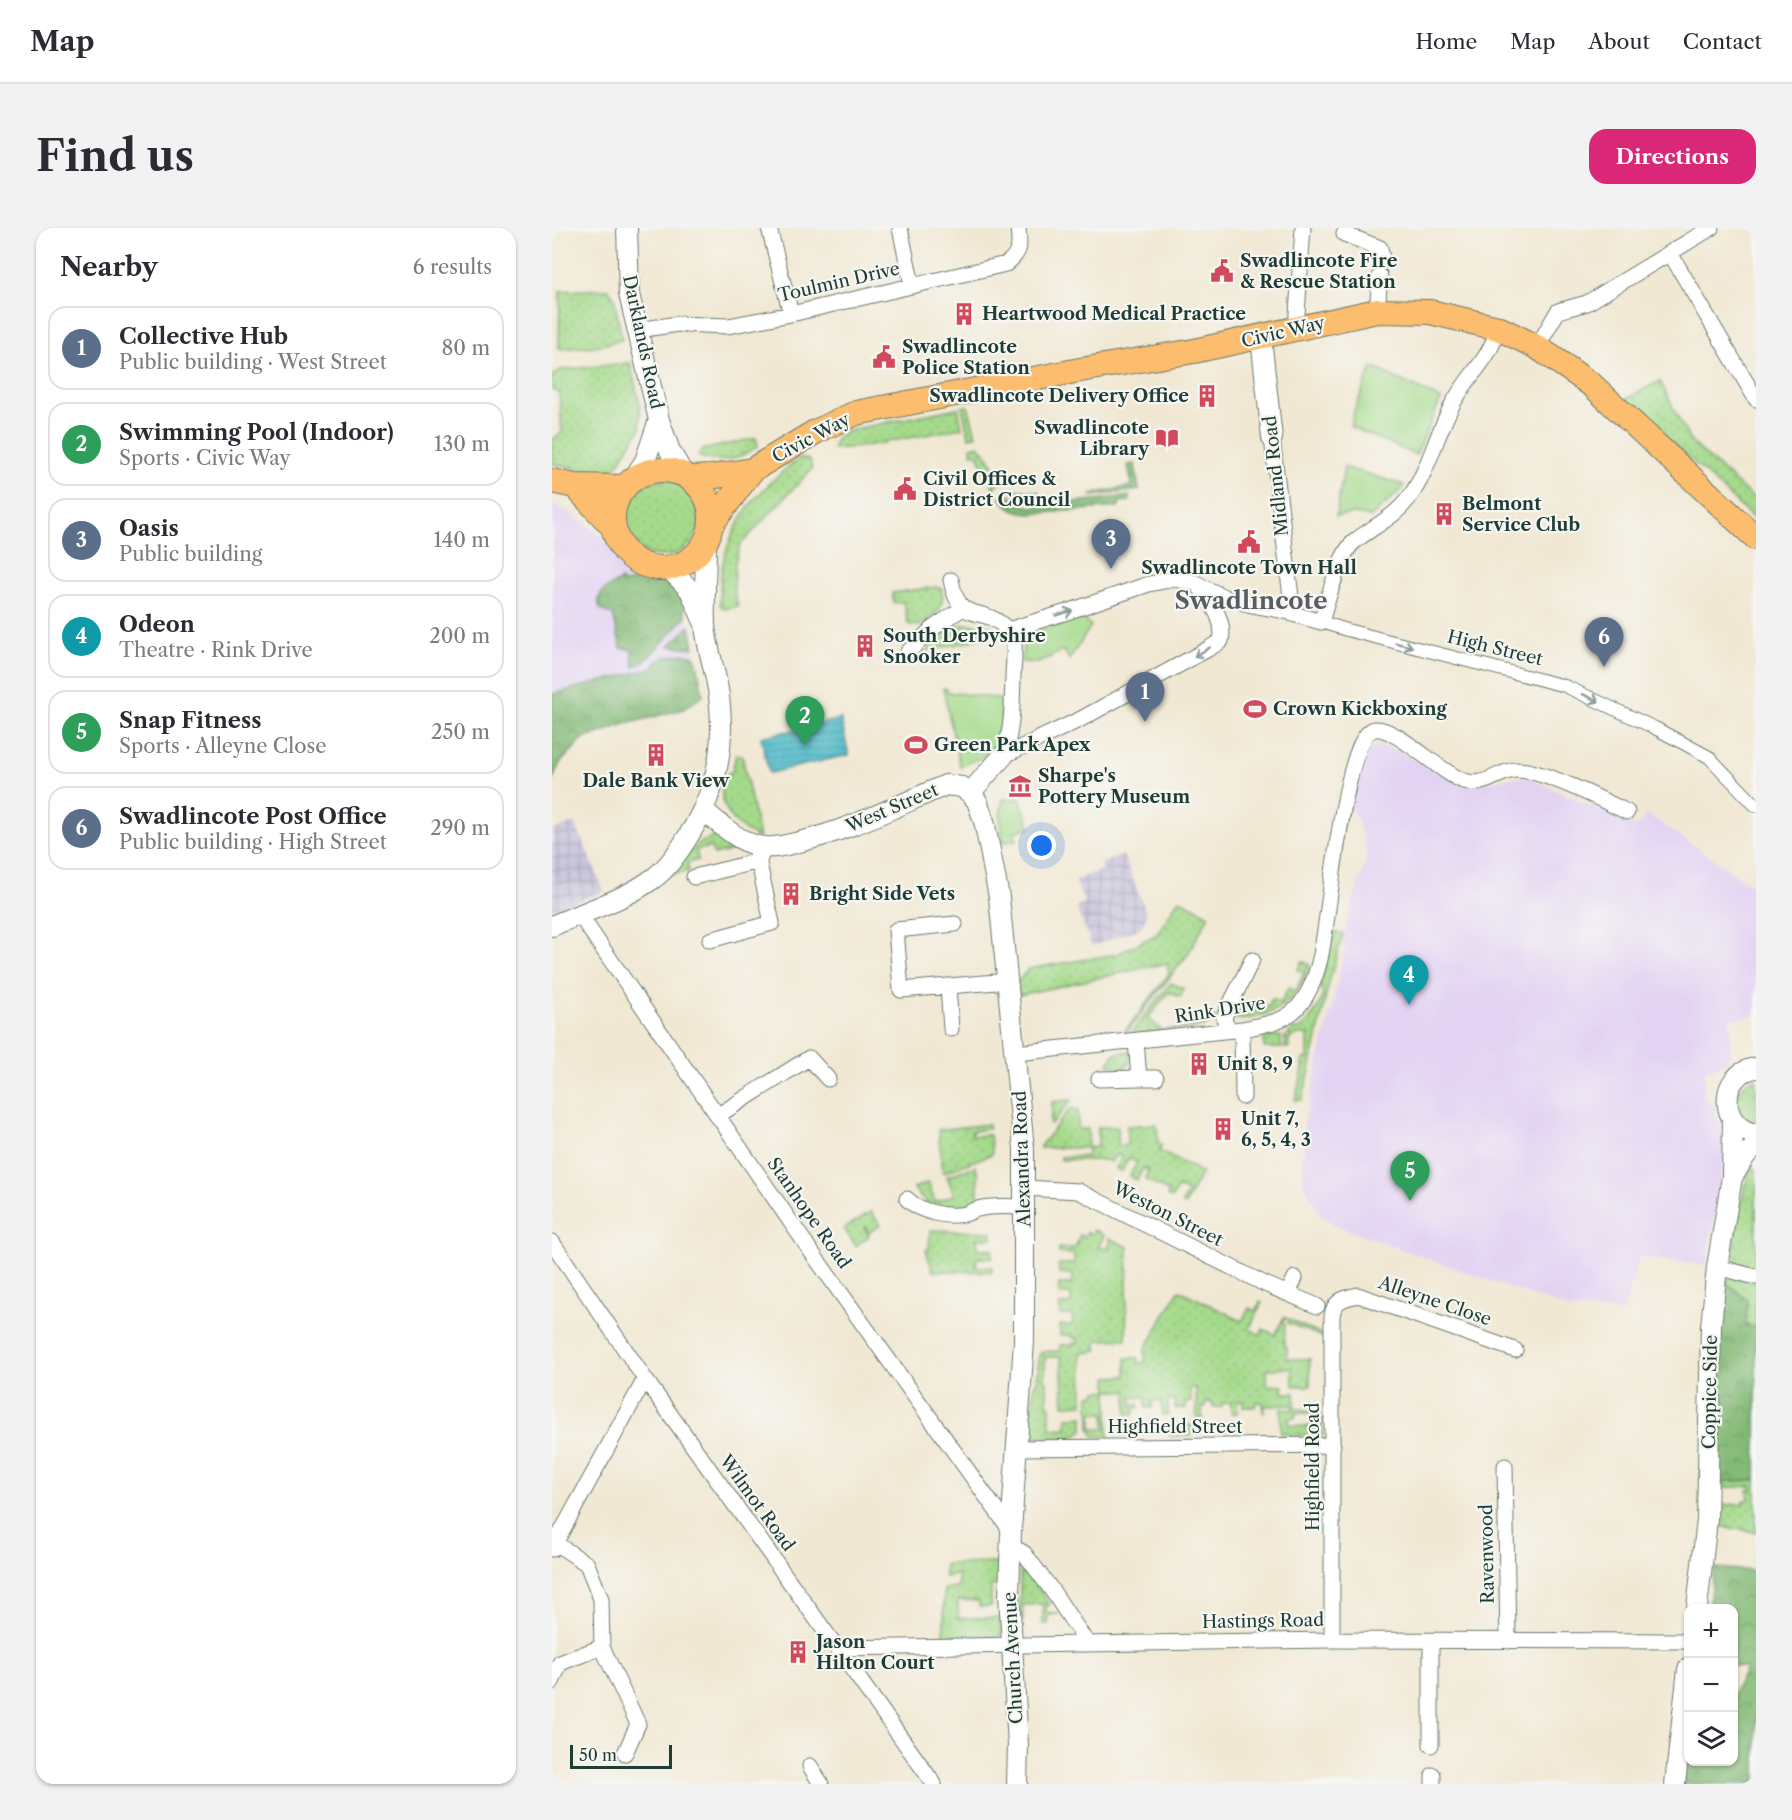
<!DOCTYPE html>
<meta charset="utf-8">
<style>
:root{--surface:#fff;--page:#f2f2f3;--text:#2b2b33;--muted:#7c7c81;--line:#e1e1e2;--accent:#db2777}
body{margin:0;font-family:"Libre Caslon Text",serif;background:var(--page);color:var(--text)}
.controls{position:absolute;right:18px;bottom:18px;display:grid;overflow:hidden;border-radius:12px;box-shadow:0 2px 4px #0004}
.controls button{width:54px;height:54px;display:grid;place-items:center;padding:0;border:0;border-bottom:2px solid var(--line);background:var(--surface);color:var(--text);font:30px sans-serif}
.scale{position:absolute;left:18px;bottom:15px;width:102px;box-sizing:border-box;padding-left:6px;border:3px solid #1f3d34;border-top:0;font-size:16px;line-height:21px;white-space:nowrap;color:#1f3d34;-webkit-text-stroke:4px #f6f6f2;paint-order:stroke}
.you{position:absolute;left:490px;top:618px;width:21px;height:21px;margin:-15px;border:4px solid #fff;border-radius:50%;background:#1a73e8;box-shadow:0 0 0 9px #1a73e833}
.badge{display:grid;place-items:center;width:39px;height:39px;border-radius:50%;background:var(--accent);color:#fff;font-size:20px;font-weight:700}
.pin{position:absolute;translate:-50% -50px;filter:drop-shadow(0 2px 3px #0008)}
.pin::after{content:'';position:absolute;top:32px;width:21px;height:18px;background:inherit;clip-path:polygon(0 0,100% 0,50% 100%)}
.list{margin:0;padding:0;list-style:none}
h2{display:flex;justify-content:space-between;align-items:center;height:78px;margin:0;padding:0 24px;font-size:26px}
h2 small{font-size:20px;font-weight:400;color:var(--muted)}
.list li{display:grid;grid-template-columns:39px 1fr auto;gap:18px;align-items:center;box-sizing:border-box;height:84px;margin:0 12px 12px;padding:0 12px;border:2px solid var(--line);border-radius:18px}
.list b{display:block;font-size:22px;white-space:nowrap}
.list p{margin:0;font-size:20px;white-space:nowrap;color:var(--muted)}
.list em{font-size:20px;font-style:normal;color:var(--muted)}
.icon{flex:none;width:33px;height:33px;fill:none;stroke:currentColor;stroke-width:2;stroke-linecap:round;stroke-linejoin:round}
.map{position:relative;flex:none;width:1204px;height:1556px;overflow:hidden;border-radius:18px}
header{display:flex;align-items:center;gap:36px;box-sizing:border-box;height:84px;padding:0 30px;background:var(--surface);border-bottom:2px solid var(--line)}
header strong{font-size:28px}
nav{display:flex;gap:33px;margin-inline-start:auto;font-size:21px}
.intro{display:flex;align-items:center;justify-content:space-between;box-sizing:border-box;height:144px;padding:0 36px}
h1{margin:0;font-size:42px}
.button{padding:15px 27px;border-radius:18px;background:var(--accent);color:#fff;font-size:21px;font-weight:700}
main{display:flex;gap:36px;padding:0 36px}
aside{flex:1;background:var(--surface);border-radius:18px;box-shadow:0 2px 4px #0004}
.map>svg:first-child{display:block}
</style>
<header>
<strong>Map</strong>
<nav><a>Home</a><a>Map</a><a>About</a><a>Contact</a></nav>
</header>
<div class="intro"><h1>Find us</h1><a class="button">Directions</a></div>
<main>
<aside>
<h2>Nearby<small>6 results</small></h2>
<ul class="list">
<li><span class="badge" style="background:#5c6f8a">1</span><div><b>Collective Hub</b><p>Public building · West Street</p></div><em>80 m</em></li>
<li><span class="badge" style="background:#2e9e5b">2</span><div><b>Swimming Pool (Indoor)</b><p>Sports · Civic Way</p></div><em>130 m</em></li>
<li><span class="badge" style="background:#5c6f8a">3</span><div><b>Oasis</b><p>Public building</p></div><em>140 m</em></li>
<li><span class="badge" style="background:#0f9aa8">4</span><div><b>Odeon</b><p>Theatre · Rink Drive</p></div><em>200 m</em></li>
<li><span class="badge" style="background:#2e9e5b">5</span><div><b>Snap Fitness</b><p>Sports · Alleyne Close</p></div><em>250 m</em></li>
<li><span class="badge" style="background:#5c6f8a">6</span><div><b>Swadlincote Post Office</b><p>Public building · High Street</p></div><em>290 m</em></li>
</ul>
</aside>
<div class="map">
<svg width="1204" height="1556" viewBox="0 0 1204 1556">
<defs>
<pattern id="industrial-grid" width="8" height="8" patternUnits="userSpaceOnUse" patternTransform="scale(1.5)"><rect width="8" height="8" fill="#c6c0da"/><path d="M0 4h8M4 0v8" fill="none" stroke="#a09db2"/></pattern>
<pattern id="grass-dots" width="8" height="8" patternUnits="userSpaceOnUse" patternTransform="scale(1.5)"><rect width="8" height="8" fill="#a5da8b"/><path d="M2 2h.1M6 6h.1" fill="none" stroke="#8ebc79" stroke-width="1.8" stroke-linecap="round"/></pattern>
<pattern id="forest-crowns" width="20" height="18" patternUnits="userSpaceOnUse" patternTransform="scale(1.5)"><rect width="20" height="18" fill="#84ba77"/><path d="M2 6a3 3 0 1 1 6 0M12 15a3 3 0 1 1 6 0" fill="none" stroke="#6b9862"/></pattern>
<pattern id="water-rules" width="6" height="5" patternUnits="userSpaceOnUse" patternTransform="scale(1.5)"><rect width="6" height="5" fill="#4dbac9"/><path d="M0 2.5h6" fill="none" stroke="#3f98a4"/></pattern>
</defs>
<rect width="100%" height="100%" fill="#f6f6f2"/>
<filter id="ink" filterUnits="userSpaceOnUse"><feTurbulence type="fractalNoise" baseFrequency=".0167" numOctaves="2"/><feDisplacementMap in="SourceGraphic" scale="12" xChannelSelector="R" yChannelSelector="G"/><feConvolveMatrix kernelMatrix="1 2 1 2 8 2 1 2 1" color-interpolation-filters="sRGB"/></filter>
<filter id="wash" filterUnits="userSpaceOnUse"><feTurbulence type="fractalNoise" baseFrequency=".008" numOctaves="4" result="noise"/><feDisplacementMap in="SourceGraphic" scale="24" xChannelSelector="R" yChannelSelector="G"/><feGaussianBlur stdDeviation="1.35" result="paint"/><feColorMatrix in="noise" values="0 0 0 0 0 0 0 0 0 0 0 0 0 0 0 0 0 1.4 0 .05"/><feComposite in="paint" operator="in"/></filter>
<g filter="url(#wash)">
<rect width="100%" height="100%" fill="#f1e8d3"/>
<path fill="#e3d3f3" d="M0 277 9 279 31 294 126 365 138 398 142 428 133 426 101 440 0 466Z
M827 517 842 521 913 558 962 549 977 550 1085 599 1094 585 1198 656 1204 650V788L1178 791 1179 826 1174 834 1167 839 1153 841 1152 869 1162 877 1175 917 1154 1038 1087 1029 1071 1084 1017 1081 801 1004 778 994 769 987 751 955 752 895 792 725 791 706 815 628 805 592 797 577 811 528 821 520Z"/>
<path fill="url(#industrial-grid)" d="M23 595 52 663 0 683V602Z
M571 627 594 684 593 694 586 701 540 718 524 679 533 676 523 652 550 642 548 636Z"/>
<path fill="url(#grass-dots)" stroke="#628c60" stroke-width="1.5" fill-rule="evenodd" d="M56 61 62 69 70 112 45 118 7 121 8 63Z
M78 135 88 177V201L65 238 55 244H49L0 236V212L10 204 7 164 0 162V148L9 142Z
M1108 153 1138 213 1200 269 1204 270V293L1074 171Z
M415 178 417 181 424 208 417 209 410 179Z
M406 180 410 200 308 219 281 221C282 210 289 206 299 202Z
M204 210 206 218C185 232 170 237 146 228L150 222Z
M427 217 441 236 447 254 441 260 439 250 432 244 427 227 420 225 419 219Z
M248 230 258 232 260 241 188 317 183 335 182 362 186 378 173 381 168 377C168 364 168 351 170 339 181 289 209 259 248 230Z
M72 290a38 38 0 1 1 76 0a38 38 0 1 1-76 0Z
M384 359 390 361C393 383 383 386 367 398L356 396 352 374 342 375 340 365Z
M412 396 438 398 443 407 375 423C379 408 398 400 412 396Z
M184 527H190L207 610C181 599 159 572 176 545L180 544Z
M161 609 172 610 182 619V622L162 627 159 619 144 622 146 632 135 635 137 643 116 648 146 616Z
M627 671 657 687 636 726 573 806 570 807 617 746 615 735 467 767 465 755 476 741 565 726 584 717 605 706Z
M781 704 791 706 777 754 757 846 750 872H743L751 842V831H756V807H743L737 812V820H712V809L729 808V820H733V808L737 812 739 810 736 806 742 801H748C760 791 767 781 771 766L768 760Z
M750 733 758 737C748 764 735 781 707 788 699 790 692 793 684 790L681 786V781L692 785 695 778 705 783 717 778 720 771 729 775 736 760 744 763 752 745 746 742Z
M619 755 632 761 628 769 617 764 596 790 609 802C626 800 653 802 664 788L661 793 651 799 578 806Z
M578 823 579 832 574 839 568 841 556 836 563 826Z
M1204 850V894C1177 887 1179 858 1204 850Z
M518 881H526V901H536V920H488V918Z
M436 896 437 901 420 903V908L438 907 440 926 391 945 386 902Z
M605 896 606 916H610L607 923 650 944 633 977 630 975 636 964 626 959 620 970 615 968 617 964 593 951 596 942 591 940 585 952 578 948 585 934 576 930 570 943 564 941 570 929 564 926 559 934 553 932H509V929L536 928V920L546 919V899H566V918L575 917V898Z
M424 938V944H426V974C404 988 375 982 362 960L376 955 383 974 402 967 395 948Z
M1198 940 1204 941V1042L1193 1040 1180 1032 1188 978Z
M319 983 328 997 317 1005 313 999 312 1000 317 1008 304 1018 292 1001Z
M378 1002 440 1004V1010H425L426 1021H440V1030H425L424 1039H440V1044L381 1043 374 1022 377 1021Z
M542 1002 552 1007 546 1020H557V1010L576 1019 574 1111 545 1112V1123L530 1125 531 1176 512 1177 509 1129H493V1153H495V1176L498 1177V1201L515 1200V1189L531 1188V1202L522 1209 486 1210V1208H481L478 1205 482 1157 485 1154 487 1127H489V1124L508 1123V1117H520L521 1115H526V1110H520V1107H508V1097H521L520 1087H508V1077L519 1076V1066H507V1056H520L521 1046 507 1045V1036H522V1026L507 1025V1020H523L528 1007 533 1009 535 1004 540 1006Z
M1179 1049 1204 1054V1099L1194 1097 1173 1053Z
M627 1062 690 1093 697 1080 704 1083 708 1074 710 1075 697 1101 708 1107 711 1101 723 1107 732 1089 770 1107V1109L735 1095 737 1092 733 1090 730 1095 733 1097 732 1119H735V1131H758V1158H741L740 1140 715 1141V1157L731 1158V1165H743V1181L758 1182V1185H744L743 1190H737V1197L757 1199 770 1191V1208L729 1206V1181L740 1182V1177L713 1178 712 1185 711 1174H704L703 1179H691V1173H685V1185H679V1175H671L670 1179H661V1175L654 1174 653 1179H650V1191H645L644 1160H638L639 1174H634V1180H623V1172H616V1187H611L609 1173H600V1180H594L593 1169 580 1170V1176L587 1177V1180H582V1186H575V1163H556V1209L542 1208 538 1201 537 1168 544 1165 545 1163H556V1149L574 1148V1130H586V1135H593V1122ZM540 1185H553V1201H540Z
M618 1197H640V1208H618Z
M1204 1252V1304L1167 1298V1277L1191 1276V1272H1197L1196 1262H1200L1199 1258 1166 1260 1165 1254Z
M447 1335 448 1358 447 1359V1357L439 1358V1378L427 1379V1373L406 1372V1390H449V1408L392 1409V1361L406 1360V1346L393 1349V1336Z
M468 1339H472L498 1377H494V1384L507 1386 496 1387V1396H491V1376L471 1377V1394L468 1380Z"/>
<path fill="url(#forest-crowns)" stroke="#527c56" stroke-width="1.5" d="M583 236 587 262 540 268 539 266 580 258 576 237Z
M462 262 486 264 488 274 471 273 462 267Z
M453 264 466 275 478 279 578 268V273L567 274V279L475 286 458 280 448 270Z
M91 351C120 353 129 361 134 389L94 432 82 439 79 421 69 420 61 387 49 382C40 367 57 358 69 352L71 355Z
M138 398 142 420 117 418Z
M133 426 142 428 145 434 151 468 131 481 70 497 31 511 8 535 0 553V466L101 440C106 428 121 427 133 426Z
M1173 1053 1195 1072 1194 1097 1204 1099V1252L1165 1254V1145Z
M1162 1340 1204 1343V1556H1131L1136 1519V1534H1182V1464L1194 1440 1182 1438V1380H1156Z"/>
<path fill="#a5da8b" stroke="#628c60" stroke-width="1.5" d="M820 139 889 171 864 227 799 199 802 183Z
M792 239 852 257 849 262 819 289 803 286 784 288Z
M529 388 539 398 517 432 512 422 486 435 470 434 471 418 477 405Z
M391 460 395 461 396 464 449 471C449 487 452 512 439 523 431 530 417 534 408 539Z
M451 571H468L478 599 462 604 465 613 451 614 448 588Z
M519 872 501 895 498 896V889H500V874Z"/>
<path fill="url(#water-rules)" stroke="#367c7e" stroke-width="1.5" d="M289 491 297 527 217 545 209 509Z"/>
</g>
<g filter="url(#ink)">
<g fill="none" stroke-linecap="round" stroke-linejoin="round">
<g stroke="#68796c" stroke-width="14">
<path id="pedestrian" d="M646 355 693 377 741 386
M769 394 795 402 1013 458 1103 500 1157 529 1204 578"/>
</g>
<g stroke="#68796c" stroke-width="17">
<path id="minor" d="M217 0 239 86
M348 0 360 57
M792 6 828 20 830 30
M1118 25 1204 171
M825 83 828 48
M744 100 751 0
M86 102 126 96 176 98 239 86 454 36C469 24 468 19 466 0
M985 119 1006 83 1035 75 1159 0
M720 210 741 386 769 394C775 375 787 326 802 314 820 299 842 290 856 271 878 243 886 197 906 167 922 141 937 132 946 100
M399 352C408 399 428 375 454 400 458 404 461 411 462 417 463 427 461 439 461 449 460 475 461 503 451 528
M356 424 381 400 411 380
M451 528 529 491 656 421 669 413C674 390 657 373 645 355L622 351 597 356 515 384 456 402
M142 649 207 633 210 625
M27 686 258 1022 459 1303
M403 696 344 702 349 762 456 753
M158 712 220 695 203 617
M396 759 399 801
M690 801 691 869
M675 802 672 789 700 732
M464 825 690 801C709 797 731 795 745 780 757 767 764 748 768 731 777 697 791 506 823 501 843 498 891 547 912 553 935 560 945 543 964 542 989 541 1051 572 1075 584
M587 850H604
M547 851 587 850 584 813
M165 888 257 830 276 851
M473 960 526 963 713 1056 765 1078
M355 971C368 984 394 990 413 986 417 985 421 982 426 981 440 977 458 979 473 979
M0 1014 93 1151 382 1556
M1165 1039 1204 1049
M736 1066 743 1050
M465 1220 781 1217
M953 1238 956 1413
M3 1315 35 1336 49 1371 50 1419 86 1496 73 1525
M459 1318 472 1325 499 1361 535 1415
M0 1321 93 1151
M780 1412V1088C782 1072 792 1070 806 1067L963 1122
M879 1413V1517
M285 1420 780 1412 1136 1413
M0 1454 8 1435 50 1419
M258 1538 269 1556
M881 1547V1556"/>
</g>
<g stroke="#68796c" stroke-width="22">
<path id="tertiary" d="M75 0 77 66 107 192 118 223 130 244
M709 110 720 210
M82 250 93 233 107 192
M116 339 138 362 151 392
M418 565 451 528
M152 583C168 596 186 613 206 618 219 621 231 618 243 615 296 603 344 578 394 557L410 559 418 565 425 573 432 593 437 617 447 669 472 921V1113L459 1303 457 1367 466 1517 465 1556
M0 698C33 683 70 673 99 652 113 643 123 629 132 615 163 568 174 525 167 468 164 444 155 421 153 397 152 370 154 342 154 315
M1204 840C1166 845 1166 900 1204 906
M1181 948 1193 928 1204 917
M1145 1380 1155 1292 1159 1098 1165 1039 1180 949 1181 892
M1123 1556 1136 1441"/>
</g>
<g stroke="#68796c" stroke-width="26">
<path id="primary" d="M61 291a49 49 0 1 1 98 0a49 49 0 1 1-98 0Z
M138 250 159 249 200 242 263 204 304 185 528 142 642 123 825 83 878 84 946 100 985 119 1040 157 1204 310
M0 253 23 258 73 259
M23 258 62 300
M159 297 200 242"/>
</g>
<use href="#pedestrian" stroke="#fff" stroke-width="12"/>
<use href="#minor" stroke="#fff" stroke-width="15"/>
<use href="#tertiary" stroke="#fff" stroke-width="20"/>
<use href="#primary" stroke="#fcbd6e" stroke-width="24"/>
</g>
<defs><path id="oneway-shaft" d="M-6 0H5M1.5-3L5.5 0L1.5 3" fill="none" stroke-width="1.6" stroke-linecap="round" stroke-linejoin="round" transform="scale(1.5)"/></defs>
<g stroke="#8f9e9a">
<use href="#oneway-shaft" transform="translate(512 385) rotate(-16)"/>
<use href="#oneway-shaft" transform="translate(852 417) rotate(15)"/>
<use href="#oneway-shaft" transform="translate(650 424) rotate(150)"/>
<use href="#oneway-shaft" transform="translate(1039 470) rotate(25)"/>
</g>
</g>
<defs>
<g id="civic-bare" transform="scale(1.8)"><path d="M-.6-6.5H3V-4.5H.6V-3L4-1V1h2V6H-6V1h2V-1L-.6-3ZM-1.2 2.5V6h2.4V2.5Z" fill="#d1495b" stroke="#f6f6f2" stroke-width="2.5" paint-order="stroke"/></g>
<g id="building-bare" transform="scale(1.8)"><path d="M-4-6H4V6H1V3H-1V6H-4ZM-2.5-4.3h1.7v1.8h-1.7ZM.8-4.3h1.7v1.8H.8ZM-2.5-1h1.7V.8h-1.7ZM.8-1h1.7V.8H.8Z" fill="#d1495b" stroke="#f6f6f2" stroke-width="2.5" paint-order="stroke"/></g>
<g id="library-bare" transform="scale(1.8)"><path d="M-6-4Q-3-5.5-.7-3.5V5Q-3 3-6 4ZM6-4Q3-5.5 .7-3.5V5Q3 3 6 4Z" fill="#d1495b" stroke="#f6f6f2" stroke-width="2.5" paint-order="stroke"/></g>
<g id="stadium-bare" transform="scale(1.8)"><path d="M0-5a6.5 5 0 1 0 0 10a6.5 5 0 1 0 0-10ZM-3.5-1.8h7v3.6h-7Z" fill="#d1495b" stroke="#f6f6f2" stroke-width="2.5" paint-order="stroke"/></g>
<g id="museum-bare" transform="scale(1.8)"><path d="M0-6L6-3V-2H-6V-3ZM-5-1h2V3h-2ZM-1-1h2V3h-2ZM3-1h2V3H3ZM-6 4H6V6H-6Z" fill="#d1495b" stroke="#f6f6f2" stroke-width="2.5" paint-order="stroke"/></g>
</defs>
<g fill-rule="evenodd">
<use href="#civic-bare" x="670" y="43"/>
<use href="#building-bare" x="412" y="86"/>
<use href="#civic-bare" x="332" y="129"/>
<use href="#building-bare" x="655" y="168"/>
<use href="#library-bare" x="615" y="210"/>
<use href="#civic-bare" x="353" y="261"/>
<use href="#building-bare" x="892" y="286"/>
<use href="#civic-bare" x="697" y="314"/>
<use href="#building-bare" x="313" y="418"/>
<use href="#stadium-bare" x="703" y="481"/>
<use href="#stadium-bare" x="364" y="517"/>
<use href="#building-bare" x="104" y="527"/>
<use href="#museum-bare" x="468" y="558"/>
<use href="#building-bare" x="239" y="666"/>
<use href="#building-bare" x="647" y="836"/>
<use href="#building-bare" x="671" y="901"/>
<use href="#building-bare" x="246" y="1424"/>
</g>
<g text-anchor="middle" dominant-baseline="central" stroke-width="4.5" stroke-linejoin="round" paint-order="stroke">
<g font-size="18" font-weight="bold" fill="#1f3d34" stroke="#f6f6f2" text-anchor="start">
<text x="688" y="33">Swadlincote Fire<tspan x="688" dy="21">&amp; Rescue Station</tspan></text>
<text x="430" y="86">Heartwood Medical Practice</text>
<text x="350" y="119">Swadlincote<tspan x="350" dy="21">Police Station</tspan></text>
<text x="637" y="168" text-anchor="end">Swadlincote Delivery Office</text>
<text x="597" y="200" text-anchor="end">Swadlincote<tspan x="597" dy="21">Library</tspan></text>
<text x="371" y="251">Civil Offices &amp;<tspan x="371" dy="21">District Council</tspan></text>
<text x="910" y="276">Belmont<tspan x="910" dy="21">Service Club</tspan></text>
<text x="697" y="340" text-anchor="middle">Swadlincote Town Hall</text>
<text x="331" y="408">South Derbyshire<tspan x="331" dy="21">Snooker</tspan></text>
<text x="721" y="481">Crown Kickboxing</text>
<text x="382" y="517">Green Park Apex</text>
<text x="486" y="548">Sharpe's<tspan x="486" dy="21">Pottery Museum</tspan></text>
<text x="104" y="553" text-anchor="middle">Dale Bank View</text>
<text x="257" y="666">Bright Side Vets</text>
<text x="665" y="836">Unit 8, 9</text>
<text x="689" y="891">Unit 7,<tspan x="689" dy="21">6, 5, 4, 3</tspan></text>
<text x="264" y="1414">Jason<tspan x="264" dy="21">Hilton Court</tspan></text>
</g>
<g font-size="18" fill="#1f3d34" stroke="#f6f6f2">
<text transform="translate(287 54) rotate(-13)">Toulmin Drive</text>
<text transform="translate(731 104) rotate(-13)">Civic Way</text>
<text transform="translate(91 114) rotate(78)">Darklands Road</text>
<text transform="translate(259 210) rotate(-28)">Civic Way</text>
<text transform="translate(724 248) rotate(-96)">Midland Road</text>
<text transform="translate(943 420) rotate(14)">High Street</text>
<text transform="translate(340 580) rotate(-23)">West Street</text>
<text transform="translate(668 782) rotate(-9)">Rink Drive</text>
<text transform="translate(470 931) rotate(-92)">Alexandra Road</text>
<text transform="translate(257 985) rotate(55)">Stanhope Road</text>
<text transform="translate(616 986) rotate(27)">Weston Street</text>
<text transform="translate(883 1073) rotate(19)">Alleyne Close</text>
<text transform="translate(1158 1164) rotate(-89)">Coppice Side</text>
<text x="623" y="1199">Highfield Street</text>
<text transform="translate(761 1239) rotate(-90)">Highfield Road</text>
<text transform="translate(205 1275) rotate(54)">Wilmot Road</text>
<text transform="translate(935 1326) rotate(-91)">Ravenwood</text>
<text transform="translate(711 1393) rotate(-1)">Hastings Road</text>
<text transform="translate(461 1430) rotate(-93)">Church Avenue</text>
</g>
<g font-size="24" font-weight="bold" fill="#585c63" stroke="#f6f6f2">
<text x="699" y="372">Swadlincote</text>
</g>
</g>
</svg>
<div class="controls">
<button>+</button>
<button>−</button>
<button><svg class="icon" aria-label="layers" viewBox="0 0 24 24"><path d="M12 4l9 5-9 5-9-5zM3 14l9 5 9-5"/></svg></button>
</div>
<div class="scale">50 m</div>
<div class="you"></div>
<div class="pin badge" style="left:593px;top:494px;background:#5c6f8a">1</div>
<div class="pin badge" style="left:253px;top:518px;background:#2e9e5b">2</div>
<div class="pin badge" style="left:559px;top:341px;background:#5c6f8a">3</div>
<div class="pin badge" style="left:857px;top:777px;background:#0f9aa8">4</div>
<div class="pin badge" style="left:858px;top:973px;background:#2e9e5b">5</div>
<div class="pin badge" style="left:1052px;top:439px;background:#5c6f8a">6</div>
</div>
</main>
